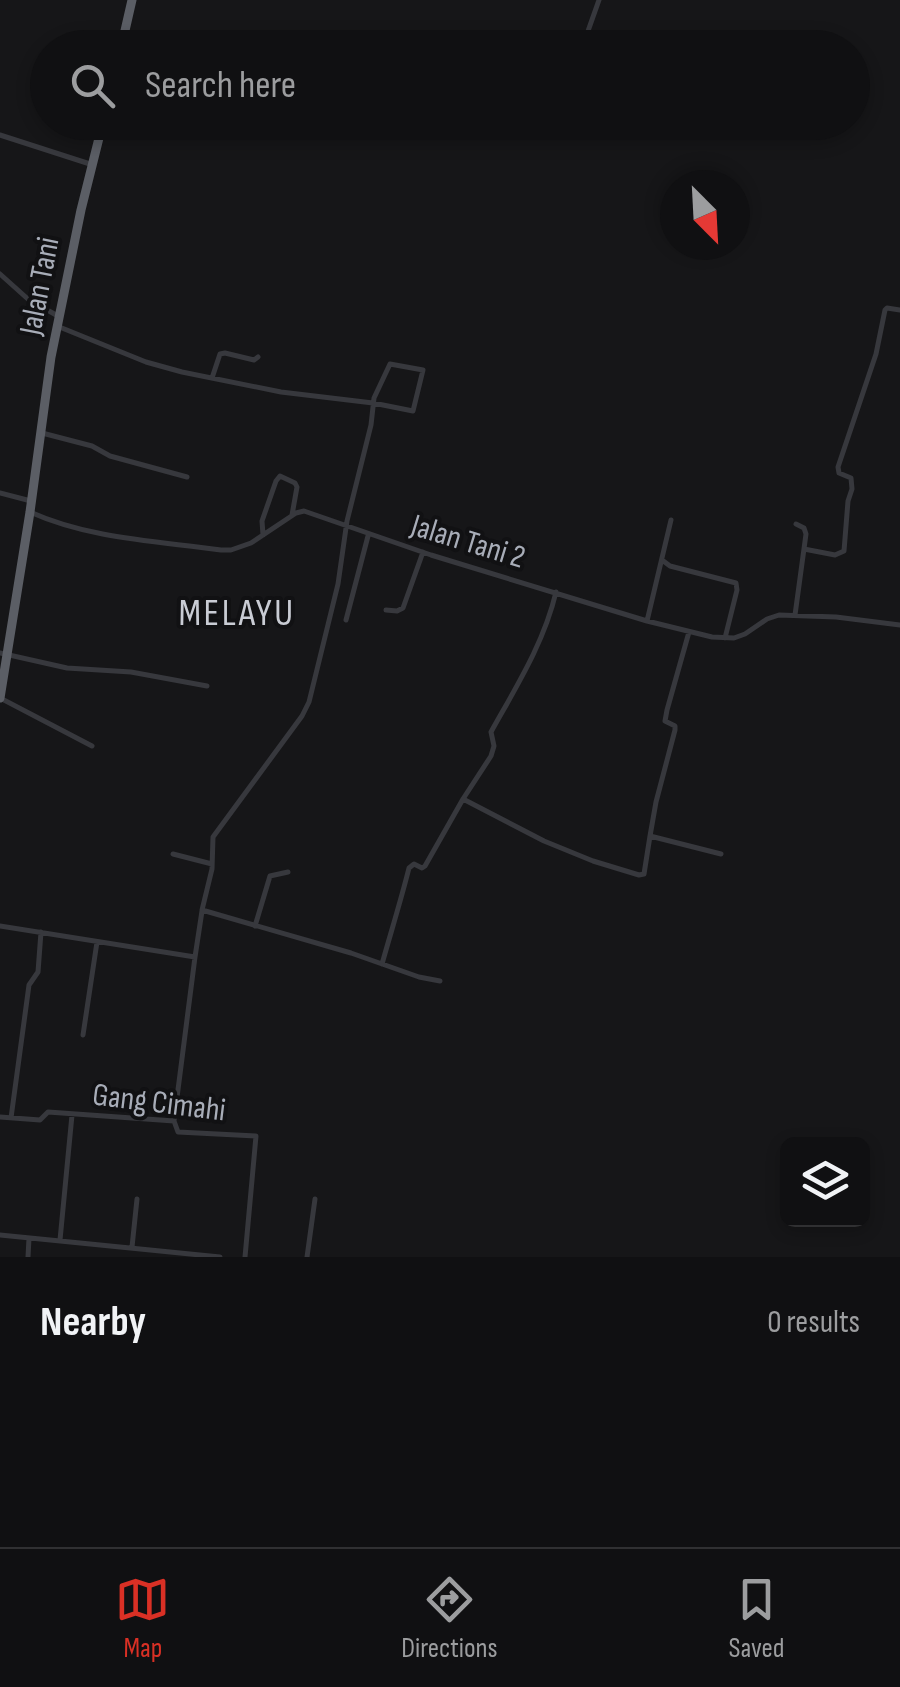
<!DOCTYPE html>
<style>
:root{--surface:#101012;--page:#1e1e20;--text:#f1f3f6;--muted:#9c9d9f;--line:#303032;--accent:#d93025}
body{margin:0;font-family:"Sofia Sans Condensed",sans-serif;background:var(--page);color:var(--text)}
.controls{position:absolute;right:30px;bottom:30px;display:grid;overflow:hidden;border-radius:15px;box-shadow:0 5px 15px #0003}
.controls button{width:90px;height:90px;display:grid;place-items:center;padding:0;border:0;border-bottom:2px solid var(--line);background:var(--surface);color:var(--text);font:50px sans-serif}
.compass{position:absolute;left:660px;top:170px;width:90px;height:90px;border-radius:50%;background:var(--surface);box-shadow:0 5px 15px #0003;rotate:156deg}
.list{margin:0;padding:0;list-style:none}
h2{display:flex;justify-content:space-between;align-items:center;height:130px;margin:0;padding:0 40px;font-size:42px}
h2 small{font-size:32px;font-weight:400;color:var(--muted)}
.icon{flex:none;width:55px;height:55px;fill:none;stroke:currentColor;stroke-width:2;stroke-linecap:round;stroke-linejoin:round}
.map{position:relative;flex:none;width:900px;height:1257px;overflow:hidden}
.search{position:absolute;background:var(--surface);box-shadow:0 5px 15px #0003;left:30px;right:30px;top:30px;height:110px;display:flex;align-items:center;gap:25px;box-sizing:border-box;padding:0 35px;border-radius:55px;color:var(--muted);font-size:38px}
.sheet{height:290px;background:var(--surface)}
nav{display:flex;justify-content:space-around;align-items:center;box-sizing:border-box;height:140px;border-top:2px solid var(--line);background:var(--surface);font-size:28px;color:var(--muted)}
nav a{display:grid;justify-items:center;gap:5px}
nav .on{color:var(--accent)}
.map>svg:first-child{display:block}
</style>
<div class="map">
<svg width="900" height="1257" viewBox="0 0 900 1257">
<rect width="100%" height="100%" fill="#161618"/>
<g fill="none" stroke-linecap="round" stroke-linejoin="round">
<path stroke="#37383d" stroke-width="5" d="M582 48 599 0
M0 135 90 164
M0 274 29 300 58 316
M57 326 146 362 182 372 281 392 373 403 413 411 423 370 390 364 374 398 371 425 347 521 338 584 309 702 302 716 213 837 212 869 202 910 351 953 419 977 440 981
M212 378 220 354 225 353 254 360 258 357
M42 433 92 446 110 456 187 477
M0 493 31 501
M30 512C90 539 157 541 221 550H231L251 543 296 513 304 511 431 555 647 621 712 637 734 638 745 634 767 619 779 615 836 617 900 625
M263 535 262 521 276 481 280 476 295 483 297 487 292 515
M804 549 835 555 844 551 848 501 852 489 851 478 839 473 838 467 876 354 885 310 887 308 900 310
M662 560 670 566 736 583 737 590 725 638
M386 610 397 611 403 608 423 552
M795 615 806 534 804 528 796 524
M346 620 368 536
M647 621 671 520
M689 632 667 710 665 721 675 726V730L656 802 650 836 721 854
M0 653 67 668 131 672 207 686
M0 698 92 746
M463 799 544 841 593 861 639 875 644 874 650 836
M173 854 212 864
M0 926 195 957 174 1121
M255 926 270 876 288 872
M195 957 202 911
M382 964C391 932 401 900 409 868L414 864 422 868 425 866 463 799 491 756 494 746 491 732C516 687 544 643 556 592
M83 1035 97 942
M0 1117 40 1120 48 1112 174 1121 178 1132 256 1136 245 1257
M11 1118 29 985 38 972 41 932
M0 1235 220 1257
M60 1240 72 1115
M132 1247 137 1199
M28 1257 29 1238
M307 1257 315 1199"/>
<path stroke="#5b5e65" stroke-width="9" d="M121 48 132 0
M0 698 30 512 51 357 81 210 103 122"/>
</g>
<g text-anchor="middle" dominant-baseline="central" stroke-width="8" stroke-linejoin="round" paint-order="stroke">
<g font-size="32" fill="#a8adb8" stroke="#111113">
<text transform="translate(40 286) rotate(-79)">Jalan Tani</text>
<text transform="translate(468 542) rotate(17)">Jalan Tani 2</text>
<text transform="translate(159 1103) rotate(7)">Gang Cimahi</text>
</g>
<g font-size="38" letter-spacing="2.5" fill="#c9ccd4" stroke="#111113">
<text x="237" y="613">MELAYU</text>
</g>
</g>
</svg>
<div class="controls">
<button><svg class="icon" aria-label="layers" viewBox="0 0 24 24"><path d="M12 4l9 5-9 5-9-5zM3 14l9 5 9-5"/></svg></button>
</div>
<svg class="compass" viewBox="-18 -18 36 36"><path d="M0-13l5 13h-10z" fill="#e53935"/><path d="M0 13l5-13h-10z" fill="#9c9d9f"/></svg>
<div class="search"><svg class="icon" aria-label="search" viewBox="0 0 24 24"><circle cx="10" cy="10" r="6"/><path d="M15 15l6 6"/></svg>Search here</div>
</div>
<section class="sheet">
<h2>Nearby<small>0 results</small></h2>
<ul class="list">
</ul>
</section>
<nav>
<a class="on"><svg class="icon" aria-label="map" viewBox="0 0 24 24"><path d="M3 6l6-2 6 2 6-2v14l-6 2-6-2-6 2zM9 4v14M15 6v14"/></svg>Map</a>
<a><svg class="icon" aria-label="directions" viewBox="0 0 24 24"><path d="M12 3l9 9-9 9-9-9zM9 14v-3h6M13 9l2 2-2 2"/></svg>Directions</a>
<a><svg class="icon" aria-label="saved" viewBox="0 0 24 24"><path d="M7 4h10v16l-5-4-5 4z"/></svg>Saved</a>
</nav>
